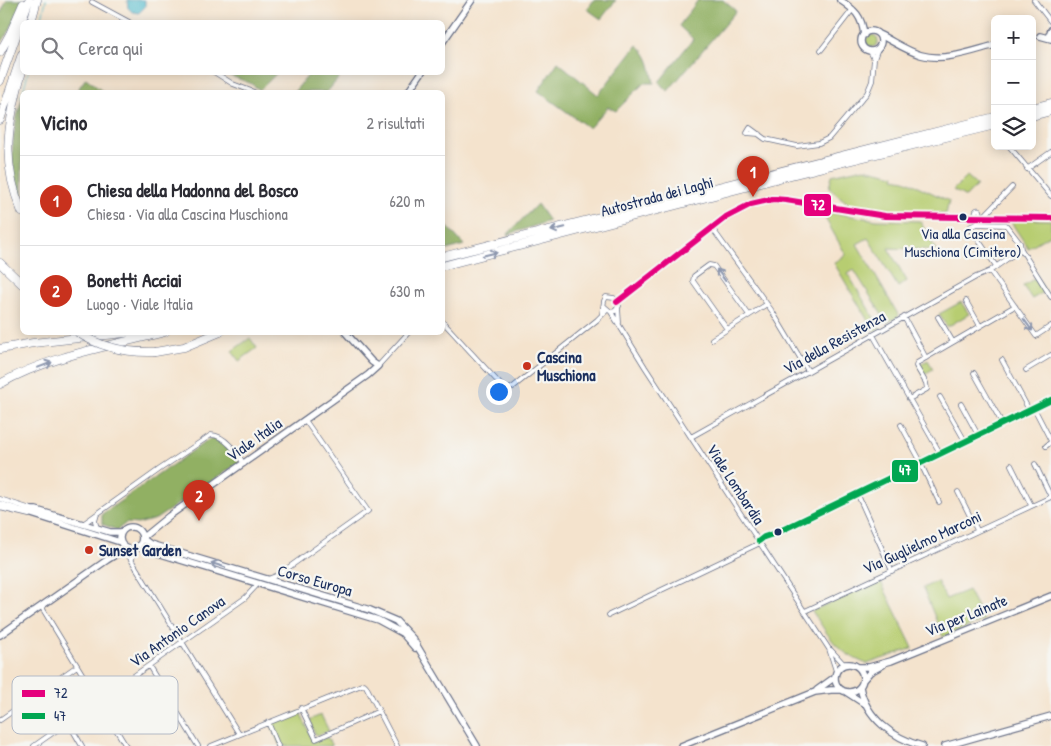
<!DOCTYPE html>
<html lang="it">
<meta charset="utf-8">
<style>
:root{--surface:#fff;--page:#f7f7f7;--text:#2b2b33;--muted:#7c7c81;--line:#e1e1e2;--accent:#c8321e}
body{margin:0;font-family:"Patrick Hand",sans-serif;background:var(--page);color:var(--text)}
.controls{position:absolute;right:15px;top:15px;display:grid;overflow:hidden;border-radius:8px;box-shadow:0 2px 12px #0003}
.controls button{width:45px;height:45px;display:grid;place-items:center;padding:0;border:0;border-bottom:1px solid var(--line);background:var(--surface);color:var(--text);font:25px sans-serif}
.you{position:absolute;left:498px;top:391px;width:18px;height:18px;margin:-12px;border:4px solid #fff;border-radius:50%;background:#1a73e8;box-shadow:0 0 0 8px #1a73e833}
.badge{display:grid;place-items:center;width:32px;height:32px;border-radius:50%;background:var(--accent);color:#fff;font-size:16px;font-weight:700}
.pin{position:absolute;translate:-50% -41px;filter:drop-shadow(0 1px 2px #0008)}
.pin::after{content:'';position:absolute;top:26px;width:18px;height:15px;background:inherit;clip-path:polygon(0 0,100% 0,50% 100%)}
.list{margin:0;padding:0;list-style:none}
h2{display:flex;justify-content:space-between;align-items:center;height:65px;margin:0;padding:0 20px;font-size:21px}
h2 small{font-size:16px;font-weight:400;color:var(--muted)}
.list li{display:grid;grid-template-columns:32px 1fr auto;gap:15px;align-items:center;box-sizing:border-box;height:90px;padding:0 20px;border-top:1px solid var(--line)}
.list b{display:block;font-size:19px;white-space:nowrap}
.list p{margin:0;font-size:16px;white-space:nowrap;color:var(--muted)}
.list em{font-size:16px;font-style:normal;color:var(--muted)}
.icon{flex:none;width:28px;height:28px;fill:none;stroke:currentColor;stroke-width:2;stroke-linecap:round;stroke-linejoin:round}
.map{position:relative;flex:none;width:1051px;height:746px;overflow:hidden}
.search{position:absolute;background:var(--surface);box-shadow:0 2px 12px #0003;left:20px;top:20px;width:425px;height:55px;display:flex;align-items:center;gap:12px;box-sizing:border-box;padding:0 18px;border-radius:8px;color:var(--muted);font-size:19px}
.panel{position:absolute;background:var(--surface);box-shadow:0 2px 12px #0003;left:20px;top:90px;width:425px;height:245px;border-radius:8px}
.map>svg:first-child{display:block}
</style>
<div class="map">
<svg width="1051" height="746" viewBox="0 0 1051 746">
<rect width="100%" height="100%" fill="#f6f6f2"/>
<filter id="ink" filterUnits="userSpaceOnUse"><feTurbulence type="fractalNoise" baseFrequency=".02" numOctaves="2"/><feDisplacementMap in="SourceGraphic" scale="10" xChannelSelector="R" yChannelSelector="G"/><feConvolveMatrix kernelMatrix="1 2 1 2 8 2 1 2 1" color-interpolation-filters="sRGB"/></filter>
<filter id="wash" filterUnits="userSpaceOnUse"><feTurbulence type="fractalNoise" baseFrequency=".0096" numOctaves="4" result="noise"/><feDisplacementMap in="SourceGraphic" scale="20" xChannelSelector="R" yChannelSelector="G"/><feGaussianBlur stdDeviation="1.12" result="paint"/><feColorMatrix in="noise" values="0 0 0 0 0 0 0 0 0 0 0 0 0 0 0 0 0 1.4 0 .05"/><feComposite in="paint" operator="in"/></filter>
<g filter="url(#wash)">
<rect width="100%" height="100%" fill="#f4e3cd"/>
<path fill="#b7cd71" stroke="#697e68" d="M866 41a6 6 0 1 1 12 0a6 6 0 1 1-12 0Z
M864 168 895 175 894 178 905 180 949 201 946 214H898L887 211 886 213 868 209 867 211 854 208 829 188 832 175Z
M967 176 977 185 966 197 953 190Z
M821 211 877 220 920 221 936 250 888 248 907 281 898 287 868 238 857 244 899 316 887 323 854 270 848 274 880 328 874 331 834 263 846 255Z
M1009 219 1051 220V234L1028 248Z
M1036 277 1045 291 1032 299 1023 286Z
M961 302 969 314 947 327 939 314Z
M250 338 257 348 239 361 232 351Z
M928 360 933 369 923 375 918 365Z
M880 580 913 648 867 664C835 651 831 639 812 611Z
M937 581 946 599 968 590 984 620 943 637 923 588Z
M300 712 314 742 327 737 332 746H280L272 727V723Z
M321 715 329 731 318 735 315 734 309 720Z"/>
<path fill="#91b063" stroke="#567060" d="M7 0H22L10 30 0 45V15Z
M594 0H616L601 19 587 9Z
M698 0H723L736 11 668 91 664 88 659 82 693 39 679 26Z
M637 45C650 55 651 68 654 83H644L616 111 608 107 589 128 538 91 558 62 598 95Z
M311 72H343V73L327 92H294Z
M230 73V72L277 73 260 90 250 83 228 75Z
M86 78 103 92H76Z
M22 99V198C7 166 12 132 22 99Z
M537 204 549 221 507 235Z
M443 222 464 245 443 251 444 239Z
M211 438C225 440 232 452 239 463L156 519 138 524 126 523 117 530 102 524V514Z"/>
<path fill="#4fb9cb" stroke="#357494" d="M127 0H145V7L139 13 132 12 128 8Z"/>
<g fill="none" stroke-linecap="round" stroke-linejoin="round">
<path stroke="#4fb9cb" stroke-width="1" d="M41 22 46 0
M20 97 22 96 28 72"/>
</g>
</g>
<g filter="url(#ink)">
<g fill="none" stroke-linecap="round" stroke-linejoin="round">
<g stroke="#676e85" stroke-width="5.5">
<path id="street" d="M1034 0 1051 22
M92 2 129 22
M821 50 853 9
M870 51 874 59
M214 72 233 84 254 92
M759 134 747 133 750 128 765 139 797 146 819 143 829 138 867 93 872 81 874 59 878 48
M1009 146 1051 196
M1027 169 1051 152
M975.5 212a2.5 2.5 0 1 1 5 0a2.5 2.5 0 1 1-5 0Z
M983 215H985L1012 187
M712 228 772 311 808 371
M996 266 971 229V226L977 224 1006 225 1020 243 1021 249
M990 271 1036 336 1051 326
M966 301 980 326
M617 302 726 217 751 204 773 199 786 200 885 216 1051 218
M618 308 619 323
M611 312 645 367 829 649 836 671
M602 314 604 301 606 297 614 298 619 306 615 311 611 312 604 306
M904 317 926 358
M938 317 953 342
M442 321 502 386 508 389 513 387 597 320 607 310
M727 329 693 281 694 276 709 265 714 266 749 315
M873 335 940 453
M712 339 767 304
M1002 360 1029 410
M378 366 409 332
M1026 370 1051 355
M974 373 1002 423
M940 397 965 441
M909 399 927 389 926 383 916 366 917 363 1015 306
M961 404 978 435
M1034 408 1050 439
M901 425 921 462
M691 437 976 277 990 271 1021 249 1051 297
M1046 446 1051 442
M920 462 939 502
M1011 465 1031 505
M958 492 977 530
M857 493 892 571
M0 499 31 509
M0 508 29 515
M83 524 160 469 211 435C225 435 237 453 244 464
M97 528 95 521 97 514
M759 541 764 537 776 533 1051 400
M126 549 127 553 239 734
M132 559 135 549
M268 579 278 575 368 511 305 420
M41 606 126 746
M805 611 1051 497 1035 464
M609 615 760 543
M831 650 843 663 851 664
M149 666 198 746
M28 699 50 735
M301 708 316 739 379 711
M0 720 77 666
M68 722 82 746
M268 722 278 746
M34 746 245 598 258 584
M211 746 364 684 366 686 397 746"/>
</g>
<g stroke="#676e85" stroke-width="8">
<path id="secondary" d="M840 0C855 10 862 16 864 35
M861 41a10 10 0 1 1 20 0a10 10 0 1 1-20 0Z
M878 34C891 40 907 51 921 55 944 62 972 51 995 45
M1040 36 1051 39 1049 35 1051 30
M442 43 472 0
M408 92 422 72
M0 504 120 542
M25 510H36L110 532H121
M120 538a11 11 0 1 1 22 0a11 11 0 1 1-22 0Z
M142 538 150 544 370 610 396 621 413 639 477 746
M142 538 169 516 368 375 378 366 372 362 345 332
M138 547 378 620 402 633 415 648
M0 635 107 560 126 548
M835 678a14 14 0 1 1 28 0a14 14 0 1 1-28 0Z
M858 667H869L891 661 1051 596
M863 680 870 672 883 665
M860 687C866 718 893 738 922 746
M817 690 835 677
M846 692 863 703
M681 746 815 692 831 690H842
M945 746 1051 716"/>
</g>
<g stroke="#676e85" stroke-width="9">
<path id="highway" d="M31 22 37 0
M0 52 10 34 23 4
M22 71C8 123 0 160 22 212
M0 81 29 0
M1032 108 1051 103
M1032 116 1051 111
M0 120 22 54
M442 257 995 117
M0 263 22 284
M442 266 795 174 995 125
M0 349 33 343 134 332
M155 352 184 347 220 332
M0 384C48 356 111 346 165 332"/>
</g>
<use href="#street" stroke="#fff" stroke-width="4"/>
<use href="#secondary" stroke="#fff" stroke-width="5.5"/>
<use href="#highway" stroke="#fff" stroke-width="8"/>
<g stroke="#676e85" stroke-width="9" stroke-linecap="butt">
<path id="highway-bridge" d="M77 332C101 348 127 353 155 352"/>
</g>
<use href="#highway-bridge" stroke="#fff" stroke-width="8"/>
<g stroke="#f6f6f2" stroke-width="10">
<path id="bus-1" d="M617 302 726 217 751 204 773 199 786 200 885 216 1051 218"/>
</g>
<g stroke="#f6f6f2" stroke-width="10">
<path id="bus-2" d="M759 541 764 537 776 533 1051 400"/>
</g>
<use href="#bus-1" stroke="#e5007d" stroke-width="6"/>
<use href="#bus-2" stroke="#00a651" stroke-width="6"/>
</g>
<defs><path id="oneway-shaft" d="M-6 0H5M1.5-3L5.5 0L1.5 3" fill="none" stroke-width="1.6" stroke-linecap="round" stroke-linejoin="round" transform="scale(1.25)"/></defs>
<g stroke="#8d97ae">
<use href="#oneway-shaft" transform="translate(558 229) rotate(166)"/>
<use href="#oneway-shaft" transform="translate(490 254) rotate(-14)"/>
<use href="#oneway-shaft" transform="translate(721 275) rotate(-126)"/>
<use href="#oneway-shaft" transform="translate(1028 325) rotate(54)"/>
<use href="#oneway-shaft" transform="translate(45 365) rotate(-21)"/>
<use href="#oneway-shaft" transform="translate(218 565) rotate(-163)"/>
</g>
</g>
<g fill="#1b2f5e" stroke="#f6f6f2" stroke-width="2">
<circle cx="963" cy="217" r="4.5"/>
<circle cx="778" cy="532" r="4.5"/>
</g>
<g fill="#c8321e" stroke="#f6f6f2" stroke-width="2">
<circle cx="527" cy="366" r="5"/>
<circle cx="89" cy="550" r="5"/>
</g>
<g text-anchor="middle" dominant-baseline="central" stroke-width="4.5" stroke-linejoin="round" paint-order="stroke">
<g font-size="15" fill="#1b2f5e" stroke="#f6f6f2">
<text x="963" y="233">Via alla Cascina<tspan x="963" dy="18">Muschiona (Cimitero)</tspan></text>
</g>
<g font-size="16" fill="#1b2f5e" stroke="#f6f6f2">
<text transform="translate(657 196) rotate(-15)">Autostrada dei Laghi</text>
<text transform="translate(834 342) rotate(-29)">Via della Resistenza</text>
<text transform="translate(254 439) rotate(-35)">Viale Italia</text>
<text transform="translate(736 484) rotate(57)">Viale Lombardia</text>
<text transform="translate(922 542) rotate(-25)">Via Guglielmo Marconi</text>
<text transform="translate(315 580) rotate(16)">Corso Europa</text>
<text transform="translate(966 615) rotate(-22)">Via per Lainate</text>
<text transform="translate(177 631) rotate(-35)">Via Antonio Canova</text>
</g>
<g font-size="16" font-weight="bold" fill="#1b2f5e" stroke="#f6f6f2" text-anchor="start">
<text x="537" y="357">Cascina<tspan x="537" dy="18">Muschiona</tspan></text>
<text x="99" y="550">Sunset Garden</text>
</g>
</g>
<rect x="12" y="676" width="166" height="58" rx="8" fill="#f6f6f2" stroke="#b4bac6" stroke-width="1"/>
<rect x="22" y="690" width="23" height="7" fill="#e5007d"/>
<rect x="22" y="713" width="23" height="6" fill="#00a651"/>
<g font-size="14" fill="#1b2f5e">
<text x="54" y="698">72</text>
<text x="54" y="721">47</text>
</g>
<g stroke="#f6f6f2" stroke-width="2">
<rect x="803" y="193" width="29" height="24" rx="5" fill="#e5007d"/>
<rect x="891" y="459" width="28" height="24" rx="5" fill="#00a651"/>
</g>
<g font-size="14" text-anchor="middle" font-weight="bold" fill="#fff">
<text x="818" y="210">72</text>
<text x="905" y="475">47</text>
</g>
</svg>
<div class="controls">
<button>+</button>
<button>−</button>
<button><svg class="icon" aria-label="layers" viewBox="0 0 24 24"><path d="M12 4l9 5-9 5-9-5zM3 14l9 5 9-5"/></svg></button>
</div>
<div class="you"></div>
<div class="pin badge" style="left:753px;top:197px">1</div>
<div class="pin badge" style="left:199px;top:521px">2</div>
<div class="search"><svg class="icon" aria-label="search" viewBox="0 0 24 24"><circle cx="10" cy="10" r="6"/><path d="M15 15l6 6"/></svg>Cerca qui</div>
<section class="panel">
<h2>Vicino<small>2 risultati</small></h2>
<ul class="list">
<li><span class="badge">1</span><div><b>Chiesa della Madonna del Bosco</b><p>Chiesa · Via alla Cascina Muschiona</p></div><em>620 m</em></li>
<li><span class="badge">2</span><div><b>Bonetti Acciai</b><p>Luogo · Viale Italia</p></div><em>630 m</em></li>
</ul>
</section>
</div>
